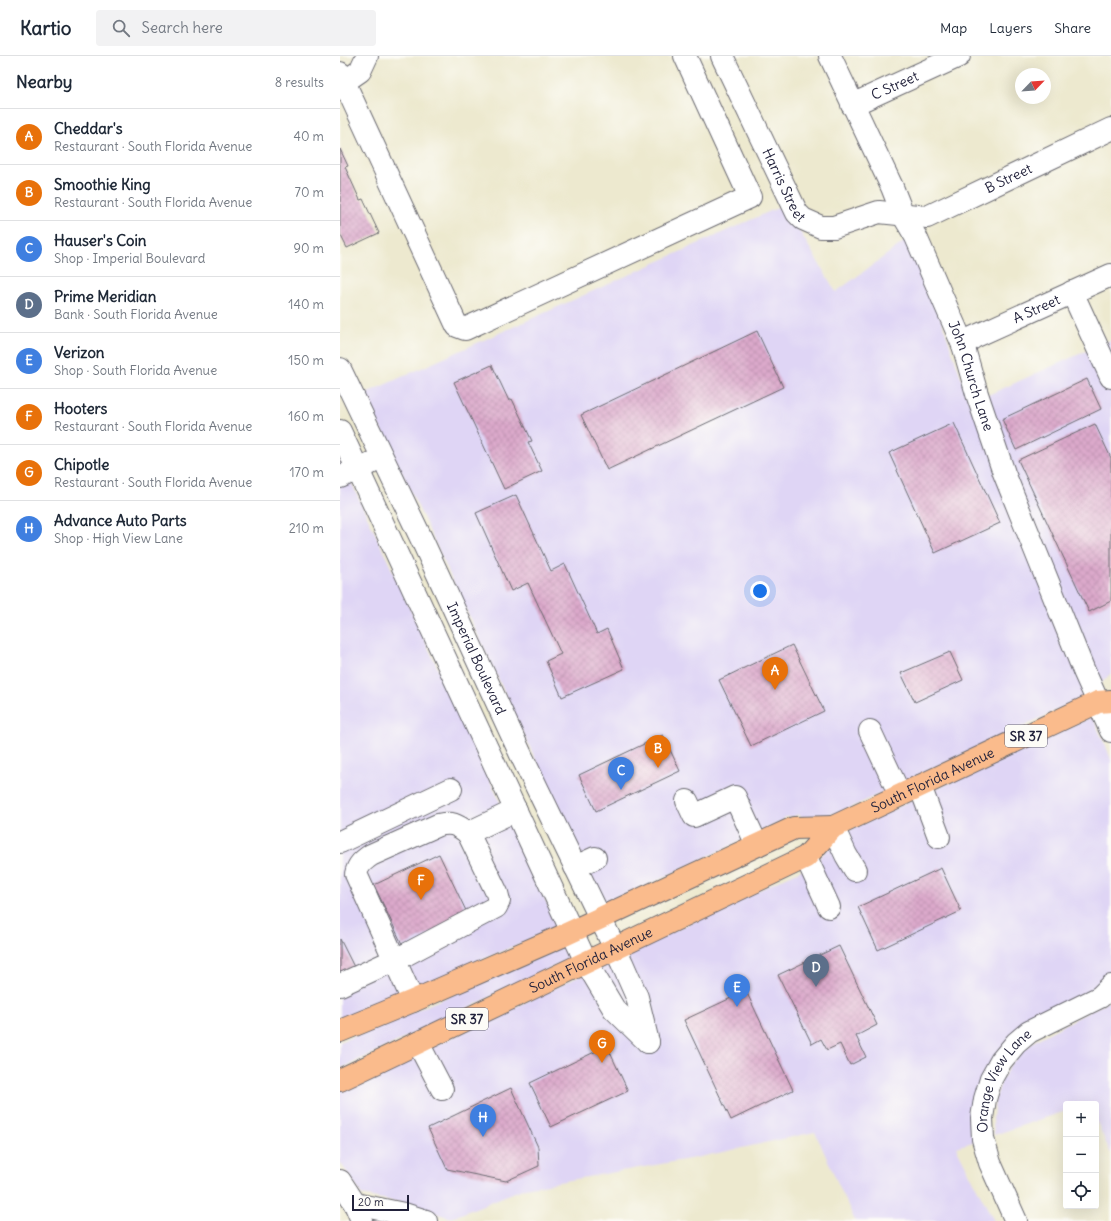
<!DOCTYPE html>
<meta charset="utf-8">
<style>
:root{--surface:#fff;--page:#f2f2f3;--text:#1f2937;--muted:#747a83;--line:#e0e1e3;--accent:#d93025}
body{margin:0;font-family:Delius,sans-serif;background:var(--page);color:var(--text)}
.controls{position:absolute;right:12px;bottom:12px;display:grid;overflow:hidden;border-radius:4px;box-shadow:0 4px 16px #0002}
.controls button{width:36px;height:36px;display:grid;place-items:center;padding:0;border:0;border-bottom:1px solid var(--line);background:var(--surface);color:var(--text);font:20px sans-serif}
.compass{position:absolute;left:675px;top:12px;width:36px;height:36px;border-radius:50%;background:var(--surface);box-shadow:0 4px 16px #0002;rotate:65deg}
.scale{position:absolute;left:12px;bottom:10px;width:57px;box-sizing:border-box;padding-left:4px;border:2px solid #22223b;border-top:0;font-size:11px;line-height:14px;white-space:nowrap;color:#22223b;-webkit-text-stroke:3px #fdfcf7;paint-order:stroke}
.you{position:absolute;left:420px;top:535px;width:14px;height:14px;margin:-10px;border:3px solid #fff;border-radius:50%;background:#1a73e8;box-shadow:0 0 0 6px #1a73e833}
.badge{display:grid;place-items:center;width:26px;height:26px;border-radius:50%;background:var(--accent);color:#fff;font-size:13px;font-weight:700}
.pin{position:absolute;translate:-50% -33px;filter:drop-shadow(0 1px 2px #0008)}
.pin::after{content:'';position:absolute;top:21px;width:14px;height:12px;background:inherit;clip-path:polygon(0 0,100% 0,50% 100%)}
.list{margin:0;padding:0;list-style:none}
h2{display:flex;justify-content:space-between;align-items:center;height:52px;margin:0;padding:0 16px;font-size:17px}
h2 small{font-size:13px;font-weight:400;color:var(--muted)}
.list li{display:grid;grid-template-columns:26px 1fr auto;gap:12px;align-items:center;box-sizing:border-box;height:56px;padding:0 16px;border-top:1px solid var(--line)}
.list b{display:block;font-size:15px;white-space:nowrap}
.list p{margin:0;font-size:13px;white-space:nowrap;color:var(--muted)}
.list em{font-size:13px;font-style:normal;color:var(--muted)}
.icon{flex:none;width:22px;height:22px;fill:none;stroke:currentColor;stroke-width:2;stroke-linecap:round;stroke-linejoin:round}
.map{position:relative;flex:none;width:771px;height:1165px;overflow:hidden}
header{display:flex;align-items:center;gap:24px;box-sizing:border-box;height:56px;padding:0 20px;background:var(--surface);border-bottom:1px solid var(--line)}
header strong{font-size:19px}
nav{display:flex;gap:22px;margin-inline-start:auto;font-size:14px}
.search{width:280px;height:36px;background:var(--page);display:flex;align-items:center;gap:10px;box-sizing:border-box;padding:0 14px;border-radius:4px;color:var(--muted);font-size:15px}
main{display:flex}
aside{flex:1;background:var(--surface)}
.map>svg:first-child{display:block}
</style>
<header>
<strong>Kartio</strong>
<div class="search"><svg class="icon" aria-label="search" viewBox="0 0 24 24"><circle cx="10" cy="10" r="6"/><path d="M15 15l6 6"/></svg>Search here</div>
<nav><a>Map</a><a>Layers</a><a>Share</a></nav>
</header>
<main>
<aside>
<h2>Nearby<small>8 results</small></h2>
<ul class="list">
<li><span class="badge" style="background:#e8710a">A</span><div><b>Cheddar's</b><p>Restaurant · South Florida Avenue</p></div><em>40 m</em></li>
<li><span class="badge" style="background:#e8710a">B</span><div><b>Smoothie King</b><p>Restaurant · South Florida Avenue</p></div><em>70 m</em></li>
<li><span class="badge" style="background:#3f7fe0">C</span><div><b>Hauser's Coin</b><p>Shop · Imperial Boulevard</p></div><em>90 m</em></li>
<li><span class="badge" style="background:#5c6f8a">D</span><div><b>Prime Meridian</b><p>Bank · South Florida Avenue</p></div><em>140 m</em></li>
<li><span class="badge" style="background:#3f7fe0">E</span><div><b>Verizon</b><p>Shop · South Florida Avenue</p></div><em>150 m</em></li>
<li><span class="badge" style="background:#e8710a">F</span><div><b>Hooters</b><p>Restaurant · South Florida Avenue</p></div><em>160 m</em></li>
<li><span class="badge" style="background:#e8710a">G</span><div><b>Chipotle</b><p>Restaurant · South Florida Avenue</p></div><em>170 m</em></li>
<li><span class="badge" style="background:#3f7fe0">H</span><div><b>Advance Auto Parts</b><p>Shop · High View Lane</p></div><em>210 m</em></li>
</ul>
</aside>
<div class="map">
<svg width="771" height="1165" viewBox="0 0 771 1165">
<defs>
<pattern id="building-cross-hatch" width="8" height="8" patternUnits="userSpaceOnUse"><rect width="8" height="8" fill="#dba9cb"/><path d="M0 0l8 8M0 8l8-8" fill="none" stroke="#bc91af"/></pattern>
</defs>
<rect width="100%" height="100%" fill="#fdfcf7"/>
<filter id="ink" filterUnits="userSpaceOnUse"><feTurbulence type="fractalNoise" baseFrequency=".025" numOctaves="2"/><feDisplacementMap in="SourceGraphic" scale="8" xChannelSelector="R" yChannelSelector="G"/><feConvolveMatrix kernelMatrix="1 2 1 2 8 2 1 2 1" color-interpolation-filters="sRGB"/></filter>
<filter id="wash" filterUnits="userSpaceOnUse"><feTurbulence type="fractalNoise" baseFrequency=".012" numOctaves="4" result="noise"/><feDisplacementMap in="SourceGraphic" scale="16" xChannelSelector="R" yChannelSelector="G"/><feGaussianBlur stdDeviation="0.9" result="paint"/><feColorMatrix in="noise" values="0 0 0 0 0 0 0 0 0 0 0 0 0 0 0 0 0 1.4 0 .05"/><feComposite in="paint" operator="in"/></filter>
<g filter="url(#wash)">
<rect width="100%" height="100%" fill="#ede9cf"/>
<path fill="#dfd5f5" d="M444 149 496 236 572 180 630 347 771 284V617L753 636 747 640 495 759 492 757 488 761H461L459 758 452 761H444L443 765 265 849 192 696 92 480 24 338Z
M0 402 218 871 0 965Z
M752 660 768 695 771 704V916L754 933 684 967 633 1086 616 1091 654 1165H515L475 1076 355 1102 185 1132 111 1162 67 1148 22 1139 0 1106V1035L480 805 479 802 503 777Z
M226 889 232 902 0 1013V986L77 954Z
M771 944V1098L756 1064V1048H726V1055L654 1079 653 1062 655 1044 661 1026 670 1009 684 994 696 984Z"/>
<g id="blocks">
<path fill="url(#building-cross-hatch)" d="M0 93 8 110 5 111 20 144 23 143 39 177 7 192 0 178Z
M417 275 443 331 267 414 241 359Z
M152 309 169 345 172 343 192 385 188 386 202 415 164 433 114 326Z
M747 323 761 353 676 394 662 363Z
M614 367 660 467 595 497 549 397Z
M755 368 771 402V545L749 556 678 404Z
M176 439 211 515 225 508 257 578 267 573 284 613 222 641 206 605 221 598 188 527 171 535 136 457Z
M452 589 484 655 411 690 379 624Z
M610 596 623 624 575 646 561 617Z
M323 679 340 715 256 755 239 719Z
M99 798 128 859 63 890 34 829Z
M601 812 621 855 538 894 518 851Z
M0 883 15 913 0 920Z
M499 890 537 969 516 980 526 1001 510 1009 500 988 487 994 481 983 472 988 438 919Z
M406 935 453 1034 391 1064 344 964Z
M267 990 288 1035 211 1071 190 1027Z
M171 1032 198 1091 199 1110 166 1125 107 1113 88 1072Z"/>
</g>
</g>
<g filter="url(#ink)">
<use href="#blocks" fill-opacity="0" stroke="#69686f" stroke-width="1"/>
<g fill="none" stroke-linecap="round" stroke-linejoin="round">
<g stroke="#69686f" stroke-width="24">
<g id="minor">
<path id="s1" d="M382 0 457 157 463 163 481 171H494L539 156 587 161 771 73"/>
<path id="s2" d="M490 0 552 131 563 159 576 181 623 289 637 338 664 417 744 615 771 675"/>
<path d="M0 17 117 270 125 273 410 141 345 0"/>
<path d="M0 32 4 26 20 15 27 0"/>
<path id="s3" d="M512 49 619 0"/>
<path d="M732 236 771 321"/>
<path id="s4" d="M623 289 634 281 771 219"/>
<path id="s5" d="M0 313 82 484 182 701 282 907 297 941 308 986"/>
<path d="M0 375 246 906 274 953 308 986"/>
<path d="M0 421 31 407"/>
<path d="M530 675 560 739"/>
<path d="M580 730 599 781"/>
<path d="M347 745 354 760 395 741 417 789"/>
<path d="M493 771 506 799 515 814"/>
<path d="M0 786 111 733"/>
<path d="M466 801 489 851"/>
<path d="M235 811 255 802"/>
<path d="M0 929 67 898 156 851 159 845 157 837 128 777 176 754"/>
<path d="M73 945 16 818C18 808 24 804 31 799L98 769C112 766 116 768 128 777"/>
<path d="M78 987 102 1033"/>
<path d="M0 1125 15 1148 21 1162"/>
<path d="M15 1148 64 1158 86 1165"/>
<path id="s6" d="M676 1165 650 1107 643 1083 642 1062 645 1043 651 1023 661 1005 676 987 689 976 760 941 771 930"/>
</g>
</g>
<g stroke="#69686f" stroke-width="24">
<g id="major">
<path d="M0 975 73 945 220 881 454 772 493 771"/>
<path id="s7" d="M0 1024 466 801 493 771 758 646 771 645"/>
</g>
</g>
<use href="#minor" stroke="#fff" stroke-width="22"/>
<use href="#major" stroke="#fabb8c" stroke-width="22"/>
</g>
</g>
<g text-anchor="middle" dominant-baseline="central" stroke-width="3" stroke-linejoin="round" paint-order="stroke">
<g fill="#fdfcf7" stroke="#646373" stroke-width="1">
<rect x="665" y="669" width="42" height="22" rx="3"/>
<rect x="106" y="952" width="42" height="22" rx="3"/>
</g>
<g font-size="13" font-weight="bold" fill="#22223b">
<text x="686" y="680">SR 37</text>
<text x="127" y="963">SR 37</text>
</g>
<g font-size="14" fill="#22223b" stroke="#fdfcf7">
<text stroke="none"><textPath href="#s3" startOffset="47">C Street</textPath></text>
<text stroke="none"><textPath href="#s1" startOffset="401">B Street</textPath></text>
<text stroke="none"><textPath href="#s1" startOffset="143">Harris Street</textPath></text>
<text stroke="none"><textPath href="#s4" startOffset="82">A Street</textPath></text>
<text stroke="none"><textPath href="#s2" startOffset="350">John Church Lane</textPath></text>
<text stroke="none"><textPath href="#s5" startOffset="320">Imperial Boulevard</textPath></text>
<text stroke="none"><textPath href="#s7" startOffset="667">South Florida Avenue</textPath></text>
<text stroke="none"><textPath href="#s7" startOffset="278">South Florida Avenue</textPath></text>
<text stroke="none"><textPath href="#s6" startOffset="153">Orange View Lane</textPath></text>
</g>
</g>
</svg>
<div class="controls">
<button>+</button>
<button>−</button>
<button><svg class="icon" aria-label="locate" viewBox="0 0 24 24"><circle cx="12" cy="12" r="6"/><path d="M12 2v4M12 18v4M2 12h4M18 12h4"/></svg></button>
</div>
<svg class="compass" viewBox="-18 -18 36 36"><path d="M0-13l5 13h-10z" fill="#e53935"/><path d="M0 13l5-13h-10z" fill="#747a83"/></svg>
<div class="scale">20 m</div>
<div class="you"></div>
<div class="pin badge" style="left:435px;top:634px;background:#e8710a">A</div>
<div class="pin badge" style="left:318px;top:712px;background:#e8710a">B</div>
<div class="pin badge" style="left:281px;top:734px;background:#3f7fe0">C</div>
<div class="pin badge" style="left:476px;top:931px;background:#5c6f8a">D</div>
<div class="pin badge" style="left:397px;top:951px;background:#3f7fe0">E</div>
<div class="pin badge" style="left:81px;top:844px;background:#e8710a">F</div>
<div class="pin badge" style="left:262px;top:1007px;background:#e8710a">G</div>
<div class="pin badge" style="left:143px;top:1081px;background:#3f7fe0">H</div>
</div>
</main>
